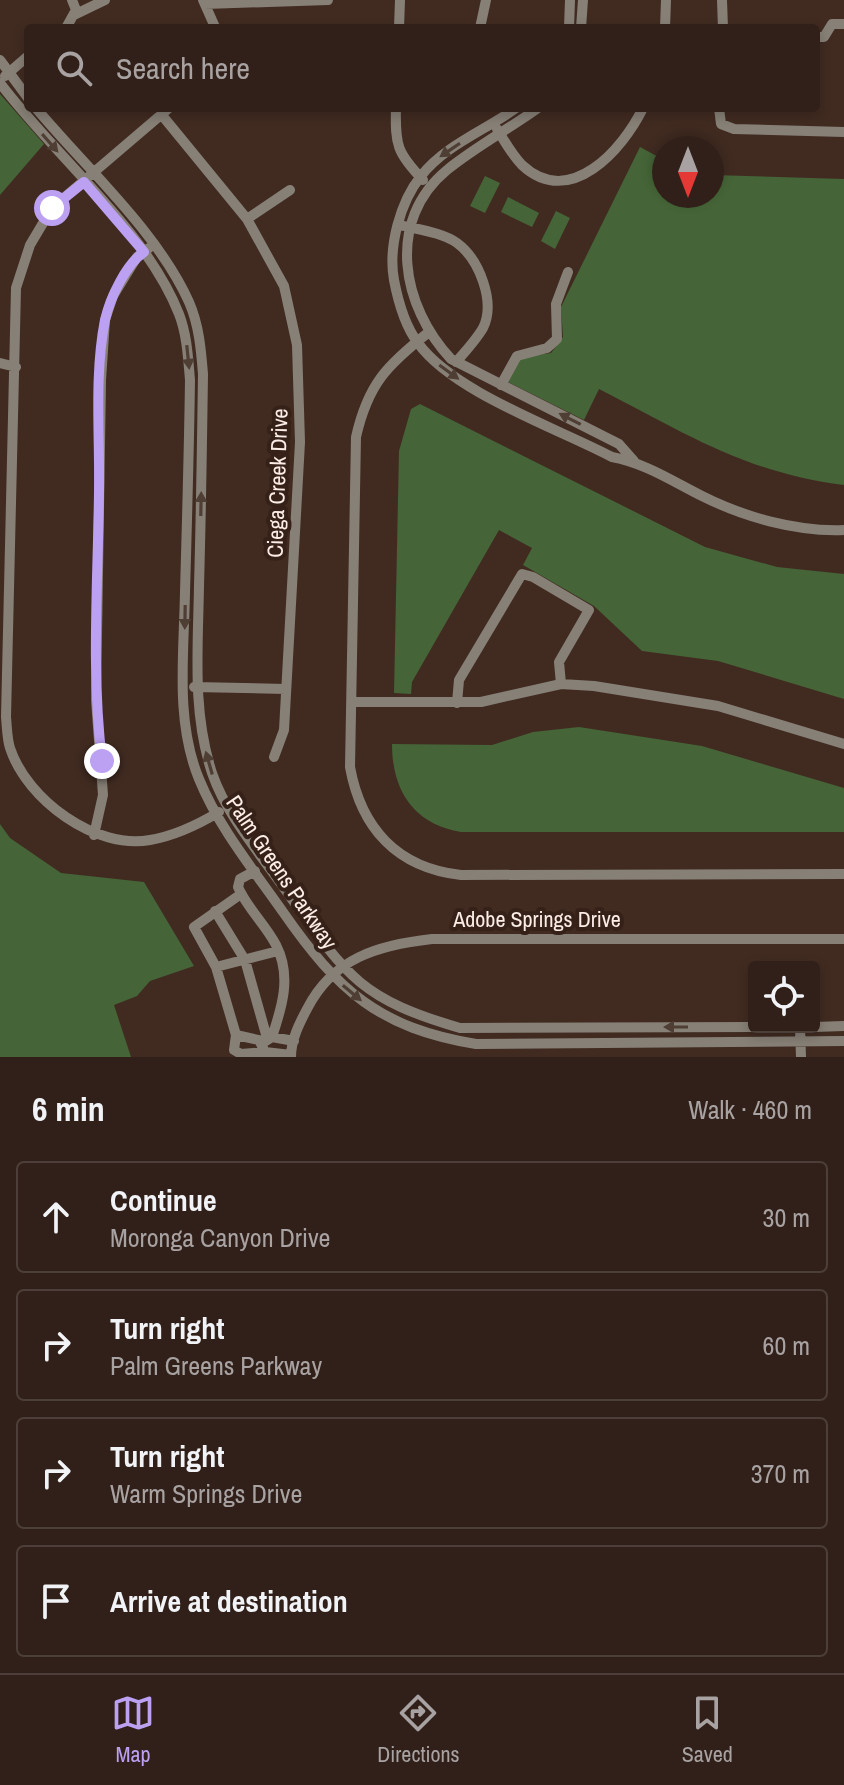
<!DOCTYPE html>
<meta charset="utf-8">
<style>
:root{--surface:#312019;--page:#392822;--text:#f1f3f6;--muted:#a8a3a2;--line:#4c3e38;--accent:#bca0f2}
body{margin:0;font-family:"Archivo Narrow",sans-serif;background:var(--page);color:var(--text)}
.controls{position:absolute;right:24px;bottom:24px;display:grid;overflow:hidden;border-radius:8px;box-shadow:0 4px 12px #0003}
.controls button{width:72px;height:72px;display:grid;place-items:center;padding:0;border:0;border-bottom:2px solid var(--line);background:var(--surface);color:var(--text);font:40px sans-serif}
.compass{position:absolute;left:652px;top:136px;width:72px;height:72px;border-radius:50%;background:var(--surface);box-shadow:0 4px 12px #0003;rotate:180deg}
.stop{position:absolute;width:24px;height:24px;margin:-18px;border:6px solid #bca0f2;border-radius:50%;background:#fff}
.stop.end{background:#bca0f2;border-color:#fff;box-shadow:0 2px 8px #0008}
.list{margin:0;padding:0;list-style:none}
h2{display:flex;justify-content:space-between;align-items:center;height:104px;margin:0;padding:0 32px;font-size:34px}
h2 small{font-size:26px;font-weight:400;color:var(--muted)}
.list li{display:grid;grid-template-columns:52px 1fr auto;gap:24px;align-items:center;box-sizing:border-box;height:112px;margin:0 16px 16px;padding:0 16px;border:2px solid var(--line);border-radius:8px}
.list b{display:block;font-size:30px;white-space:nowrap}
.list p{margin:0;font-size:26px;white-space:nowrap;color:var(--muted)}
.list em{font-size:26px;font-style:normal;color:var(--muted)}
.icon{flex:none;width:44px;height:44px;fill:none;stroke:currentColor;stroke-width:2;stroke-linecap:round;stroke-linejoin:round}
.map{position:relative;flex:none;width:844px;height:1057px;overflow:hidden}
.search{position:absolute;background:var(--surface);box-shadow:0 4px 12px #0003;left:24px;right:24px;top:24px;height:88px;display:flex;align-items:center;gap:20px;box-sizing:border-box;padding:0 28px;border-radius:8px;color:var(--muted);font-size:30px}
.sheet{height:616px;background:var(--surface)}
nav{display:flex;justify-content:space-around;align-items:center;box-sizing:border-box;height:112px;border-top:2px solid var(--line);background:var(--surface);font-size:22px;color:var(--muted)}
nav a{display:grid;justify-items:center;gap:4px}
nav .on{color:var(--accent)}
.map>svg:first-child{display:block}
</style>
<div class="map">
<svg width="844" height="1057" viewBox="0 0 844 1057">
<rect width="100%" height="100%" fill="#412b21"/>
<path fill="#456437" d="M0 94 44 144 0 195Z
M640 147 664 160V196H712V175L844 179V485C746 473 685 433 599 389L584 420 508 382 522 357 551 353 563 337 561 307Z
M485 176 500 183 485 213 470 206Z
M508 197 539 213 532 227 501 212Z
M556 211 570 218 555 249 541 241Z
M420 404 705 547 777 567 844 574V699L718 661 642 651 594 606 523 565 532 548 499 530 412 682 411 694 394 693 399 451 411 409Z
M579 727 702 746 844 788V832H461C414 824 392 791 392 744L492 745 533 732Z
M0 824 10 838 61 873 144 882 194 966 150 981 137 996 114 1005 131 1057H0Z"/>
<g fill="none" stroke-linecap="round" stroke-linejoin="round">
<path stroke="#878077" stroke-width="10" d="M203 0 215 27
M722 0 723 28
M205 4 328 0
M74 15 105 0
M66 28 76 10 72 0
M399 28 400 0
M480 28 486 0
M569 28 570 0
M581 28 583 0
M665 28 666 0
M816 37H824L832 24H844
M0 60 28 98
M5 76 28 56
M0 83C55 156 146 230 179 314 187 335 188 357 190 380 189 451 187 522 185 592 184 654 175 721 199 779 219 828 253 869 283 912 338 991 379 1028 476 1044L844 1041
M36 108C86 168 157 231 189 302 199 325 201 349 203 374 202 445 201 516 199 586 198 649 192 712 212 773 227 817 263 857 289 895 347 977 361 999 460 1028L754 1027
M169 108 52 208 30 245 16 288 6 717C7 727 7 739 10 748 27 800 96 850 150 840 174 836 199 824 219 812
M396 108C395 145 397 153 423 180
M516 108C486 130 445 145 421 176 400 202 388 247 394 280 398 301 405 326 418 343 453 392 557 428 612 457 645 463 672 481 702 496 744 517 796 532 844 530
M538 108C509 129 475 147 447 170 385 221 402 307 451 359L619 444 634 461
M719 108 721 124 734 129 844 132
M161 114 247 219 284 286 297 345 300 442 284 730 274 757
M497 129C504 140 512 155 522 165 570 210 623 149 643 108
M247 219 290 190
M404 226C421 230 443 233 457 243 479 259 496 302 483 328 476 340 465 352 456 362
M429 332C387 365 368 384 356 437L350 767C361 828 397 868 461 875L844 874
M0 363 16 367
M501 385 517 356 547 348 557 339 556 304 568 272
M194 687 286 689
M352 702H481L561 684 594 686 718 706 844 744
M457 703 459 680 522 574 533 577 589 610 559 662 561 684
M94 835 103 795 96 700 101 380 105 320 113 296 137 257 149 248
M255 871 240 879 238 887C247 908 266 925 276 945 292 976 282 1007 272 1037
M241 894 194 927 216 967 236 1035 234 1050 241 1054 265 1052V1057
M215 911 245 960 267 1038
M216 967 278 951
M800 1027 801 1057
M814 1027 844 1026
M236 1035 263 1041
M291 1055 265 1052 261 1044 272 1037 294 1041
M291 1057C291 1040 299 1024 307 1009 333 958 378 945 432 939H844"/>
</g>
<defs><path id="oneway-solid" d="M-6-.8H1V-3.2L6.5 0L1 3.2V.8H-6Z" transform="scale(2)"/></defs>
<g fill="#4e3e34">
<use href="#oneway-solid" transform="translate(50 143) rotate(49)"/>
<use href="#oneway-solid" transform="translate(450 150) rotate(146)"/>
<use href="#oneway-solid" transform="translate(188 357) rotate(84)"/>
<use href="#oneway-solid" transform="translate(449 372) rotate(36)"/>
<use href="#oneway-solid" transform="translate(570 419) rotate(-153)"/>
<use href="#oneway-solid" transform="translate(201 504) rotate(-89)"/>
<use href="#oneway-solid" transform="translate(185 617) rotate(91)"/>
<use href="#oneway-solid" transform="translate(209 763) rotate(-106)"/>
<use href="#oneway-solid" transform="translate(352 993) rotate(40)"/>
<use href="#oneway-solid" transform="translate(676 1027) rotate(180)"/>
</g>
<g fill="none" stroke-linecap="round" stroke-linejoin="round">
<path stroke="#bca0f2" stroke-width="10" d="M52 208 84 182 144 252C126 264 110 298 105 320 94 375 100 436 99 492 98 581 91 672 102 761"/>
</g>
<g text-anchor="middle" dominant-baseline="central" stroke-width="8" stroke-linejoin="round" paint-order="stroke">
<g font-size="22" fill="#fcede7" stroke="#362118">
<text transform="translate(277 483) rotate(-88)">Ciega Creek Drive</text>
<text transform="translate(282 872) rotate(56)">Palm Greens Parkway</text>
<text x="537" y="919">Adobe Springs Drive</text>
</g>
</g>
</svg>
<div class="controls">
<button><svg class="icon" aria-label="locate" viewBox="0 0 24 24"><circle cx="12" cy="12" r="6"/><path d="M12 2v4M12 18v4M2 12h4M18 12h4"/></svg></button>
</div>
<svg class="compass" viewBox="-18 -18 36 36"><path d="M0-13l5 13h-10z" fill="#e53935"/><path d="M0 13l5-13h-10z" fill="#a8a3a2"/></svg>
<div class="stop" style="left:52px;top:208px"></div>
<div class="stop end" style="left:102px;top:761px"></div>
<div class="search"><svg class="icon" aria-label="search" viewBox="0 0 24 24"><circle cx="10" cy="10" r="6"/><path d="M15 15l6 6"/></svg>Search here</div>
</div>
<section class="sheet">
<h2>6 min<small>Walk · 460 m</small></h2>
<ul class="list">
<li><svg class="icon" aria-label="ahead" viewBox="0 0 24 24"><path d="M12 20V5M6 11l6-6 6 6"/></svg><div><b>Continue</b><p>Moronga Canyon Drive</p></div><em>30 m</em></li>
<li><svg class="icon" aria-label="right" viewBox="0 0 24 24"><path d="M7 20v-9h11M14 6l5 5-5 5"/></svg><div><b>Turn right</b><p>Palm Greens Parkway</p></div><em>60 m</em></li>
<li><svg class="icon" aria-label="right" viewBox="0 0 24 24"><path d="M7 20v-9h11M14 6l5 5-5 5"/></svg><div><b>Turn right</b><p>Warm Springs Drive</p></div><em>370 m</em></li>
<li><svg class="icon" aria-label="arrive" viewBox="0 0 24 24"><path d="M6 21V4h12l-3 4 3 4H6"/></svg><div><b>Arrive at destination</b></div></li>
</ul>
</section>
<nav>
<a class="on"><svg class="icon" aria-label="map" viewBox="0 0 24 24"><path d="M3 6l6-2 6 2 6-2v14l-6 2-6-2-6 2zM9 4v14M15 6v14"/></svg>Map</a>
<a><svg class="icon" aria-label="directions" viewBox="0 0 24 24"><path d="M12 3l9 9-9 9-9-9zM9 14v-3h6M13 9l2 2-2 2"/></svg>Directions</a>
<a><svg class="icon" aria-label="saved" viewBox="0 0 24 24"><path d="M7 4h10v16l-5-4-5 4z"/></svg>Saved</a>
</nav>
